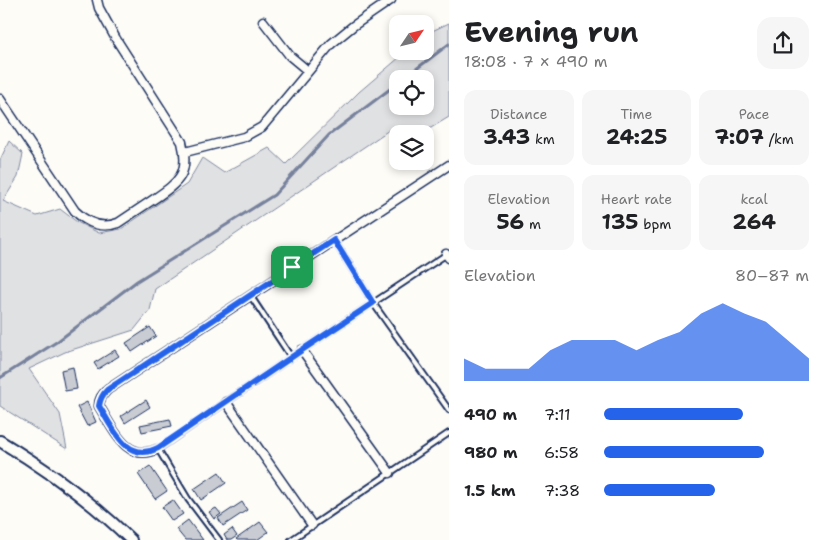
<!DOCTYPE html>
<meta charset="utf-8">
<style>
:root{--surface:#fff;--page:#f6f6f6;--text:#202124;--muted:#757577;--accent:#2563eb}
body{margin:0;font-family:"Shantell Sans",sans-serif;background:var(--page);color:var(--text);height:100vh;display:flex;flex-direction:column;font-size:19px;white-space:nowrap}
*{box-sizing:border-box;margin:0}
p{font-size:16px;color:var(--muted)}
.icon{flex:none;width:28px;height:28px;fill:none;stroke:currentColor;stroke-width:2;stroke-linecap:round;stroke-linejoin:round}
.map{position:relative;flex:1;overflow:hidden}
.sheet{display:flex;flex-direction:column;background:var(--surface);width:375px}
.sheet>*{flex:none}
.needle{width:32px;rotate:55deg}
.buttons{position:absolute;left:389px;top:15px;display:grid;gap:10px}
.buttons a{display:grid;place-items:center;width:45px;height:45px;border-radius:10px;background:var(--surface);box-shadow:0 2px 8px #0003;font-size:25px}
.pin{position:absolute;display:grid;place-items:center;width:42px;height:42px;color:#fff;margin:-21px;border-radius:10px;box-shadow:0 2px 8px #0006}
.round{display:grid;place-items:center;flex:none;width:52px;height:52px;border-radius:15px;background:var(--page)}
.head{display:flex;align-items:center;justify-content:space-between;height:85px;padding:0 15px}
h1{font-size:28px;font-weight:700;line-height:38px}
.stats{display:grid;grid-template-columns:repeat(3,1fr);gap:8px;height:85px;padding:5px 15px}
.stats div{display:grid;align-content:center;border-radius:12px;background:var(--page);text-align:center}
.stats b{font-size:21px;font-weight:700}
.stats small{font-size:14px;font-weight:400}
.stats p{font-size:14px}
.chart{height:140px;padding:10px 15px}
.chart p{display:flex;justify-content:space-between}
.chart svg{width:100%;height:90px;margin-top:5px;fill:var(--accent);opacity:.7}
ul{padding:0 15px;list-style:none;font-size:16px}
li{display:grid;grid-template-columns:80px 60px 1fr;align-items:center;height:38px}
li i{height:12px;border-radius:6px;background:var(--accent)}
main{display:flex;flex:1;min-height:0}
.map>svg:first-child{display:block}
.green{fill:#e0e1e3;stroke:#7e88a0;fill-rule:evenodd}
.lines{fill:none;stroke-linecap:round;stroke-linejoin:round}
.stream{stroke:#76819c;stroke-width:3}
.building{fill:#c9ccd3;stroke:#1b2f5e}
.service-casing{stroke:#1b2f5e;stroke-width:8}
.minor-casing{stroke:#1b2f5e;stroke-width:11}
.tertiary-casing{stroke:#1b2f5e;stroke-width:14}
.service{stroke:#fdfcf7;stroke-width:4}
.minor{stroke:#fdfcf7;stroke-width:8}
.tertiary{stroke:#fdfcf7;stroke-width:10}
.route-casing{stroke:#fff;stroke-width:10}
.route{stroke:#2563eb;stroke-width:6}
</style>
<main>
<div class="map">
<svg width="449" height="540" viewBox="0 0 449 540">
<rect width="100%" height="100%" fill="#fdfcf7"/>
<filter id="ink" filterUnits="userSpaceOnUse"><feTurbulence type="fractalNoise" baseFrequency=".02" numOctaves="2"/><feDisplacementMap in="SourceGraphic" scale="10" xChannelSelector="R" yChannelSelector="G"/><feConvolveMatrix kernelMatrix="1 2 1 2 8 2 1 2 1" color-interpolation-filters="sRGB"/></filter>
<g filter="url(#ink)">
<path class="green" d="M 449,23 L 449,117 L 421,134 L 398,134 L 397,140 L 389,130 L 155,289 L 150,310 L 134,330 L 65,352 L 29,369 L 60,414 L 67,449 L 0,406 L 0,160 L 9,141 L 23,154 L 18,177 L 3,201 L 37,216 L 60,209 L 77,222 L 99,233 L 121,229 L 187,184 L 202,158 L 224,173 L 269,148 L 286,164 L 359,92 L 407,51 L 425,51 L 425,36 L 430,32 ZM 398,79 L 425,79 L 425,106 L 398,106 Z"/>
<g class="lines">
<path class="stream" d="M 403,79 L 449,44
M 0,378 L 58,341 L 137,281 L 274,195 L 329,135 L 398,83"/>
</g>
<path class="building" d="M 150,327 L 156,336 L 132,352 L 126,343 Z
M 115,350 L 119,356 L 98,369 L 94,363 Z
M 73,367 L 77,389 L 65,391 L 61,370 Z
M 146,400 L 150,407 L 125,423 L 121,416 Z
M 87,402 L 96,422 L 87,426 L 77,407 Z
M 170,419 L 172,426 L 142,432 L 140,425 Z
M 150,466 L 167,491 L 155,499 L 138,474 Z
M 219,472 L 226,483 L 201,500 L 194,489 Z
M 173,500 L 183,514 L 172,521 L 162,507 Z
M 242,502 L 247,510 L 223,526 L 218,518 Z
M 216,508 L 221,514 L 214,519 L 209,512 Z
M 188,520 L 203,540 L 185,540 L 176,529 Z
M 260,522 L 268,532 L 257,540 L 237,540 L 236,539 Z
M 232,529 L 237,536 L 231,540 L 227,540 L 224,535 Z"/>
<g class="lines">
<defs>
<path id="service" d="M 334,240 L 373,303 L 449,410
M 250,295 L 291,357
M 219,540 L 188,499 L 158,449 L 302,350 L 447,254
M 291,540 L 449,433"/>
<path id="minor" d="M 263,21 L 290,56 L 308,71
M 0,99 L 75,211 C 87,223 102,229 118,223 C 130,215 142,207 154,199 C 179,182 190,174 182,142 L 116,39 L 99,8 L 97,0
M 185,152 L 244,137 L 262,127 L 331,44 L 353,26 L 391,0
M 446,254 L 449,258
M 302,350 L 390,473
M 226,402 L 312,525
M 158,449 C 126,464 113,428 99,406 C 99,399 102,395 107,390 L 449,165"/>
<path id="tertiary" d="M 0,441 C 48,470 91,501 131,540"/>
</defs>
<use href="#service" class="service-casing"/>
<use href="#minor" class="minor-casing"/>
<use href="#tertiary" class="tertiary-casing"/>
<use href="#service" class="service"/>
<use href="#minor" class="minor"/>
<use href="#tertiary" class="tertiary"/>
</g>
</g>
<g class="lines" filter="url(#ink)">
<defs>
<path id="route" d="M 334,240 L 373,303 L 302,350 L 158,448 C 126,464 113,428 99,406 C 100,399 102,395 107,390 Z"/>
</defs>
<use href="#route" class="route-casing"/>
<use href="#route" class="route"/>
</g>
</svg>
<div class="buttons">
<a><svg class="needle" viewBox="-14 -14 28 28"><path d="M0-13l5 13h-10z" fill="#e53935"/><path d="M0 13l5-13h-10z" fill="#757577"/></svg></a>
<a><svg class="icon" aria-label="locate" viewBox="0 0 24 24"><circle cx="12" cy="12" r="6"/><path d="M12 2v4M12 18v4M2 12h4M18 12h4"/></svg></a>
<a><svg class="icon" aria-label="layers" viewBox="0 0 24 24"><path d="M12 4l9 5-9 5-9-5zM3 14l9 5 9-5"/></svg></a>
</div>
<div class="pin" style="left:292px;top:267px;background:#1e9e55"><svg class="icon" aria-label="arrive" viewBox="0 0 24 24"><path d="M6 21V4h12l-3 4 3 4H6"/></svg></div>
</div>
<section class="sheet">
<div class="head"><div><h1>Evening run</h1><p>18:08 · 7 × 490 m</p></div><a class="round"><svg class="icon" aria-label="share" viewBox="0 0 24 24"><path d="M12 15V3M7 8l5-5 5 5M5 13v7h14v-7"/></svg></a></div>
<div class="stats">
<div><p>Distance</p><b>3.43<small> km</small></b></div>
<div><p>Time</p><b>24:25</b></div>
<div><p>Pace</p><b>7:07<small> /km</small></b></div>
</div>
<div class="stats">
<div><p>Elevation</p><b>56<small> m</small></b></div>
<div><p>Heart rate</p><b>135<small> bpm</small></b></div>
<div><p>kcal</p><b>264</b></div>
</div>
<div class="chart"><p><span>Elevation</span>80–87 m</p>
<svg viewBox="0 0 160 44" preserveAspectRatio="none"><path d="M0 44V33L10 38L20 38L30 38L40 29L50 24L60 24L70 24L80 29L90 24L100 20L110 11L120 6L130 11L140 15L150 24L160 33V44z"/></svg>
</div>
<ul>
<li><b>490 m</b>7:11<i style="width:68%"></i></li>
<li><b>980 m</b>6:58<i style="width:78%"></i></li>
<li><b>1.5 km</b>7:38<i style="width:54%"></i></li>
</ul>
</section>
</main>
